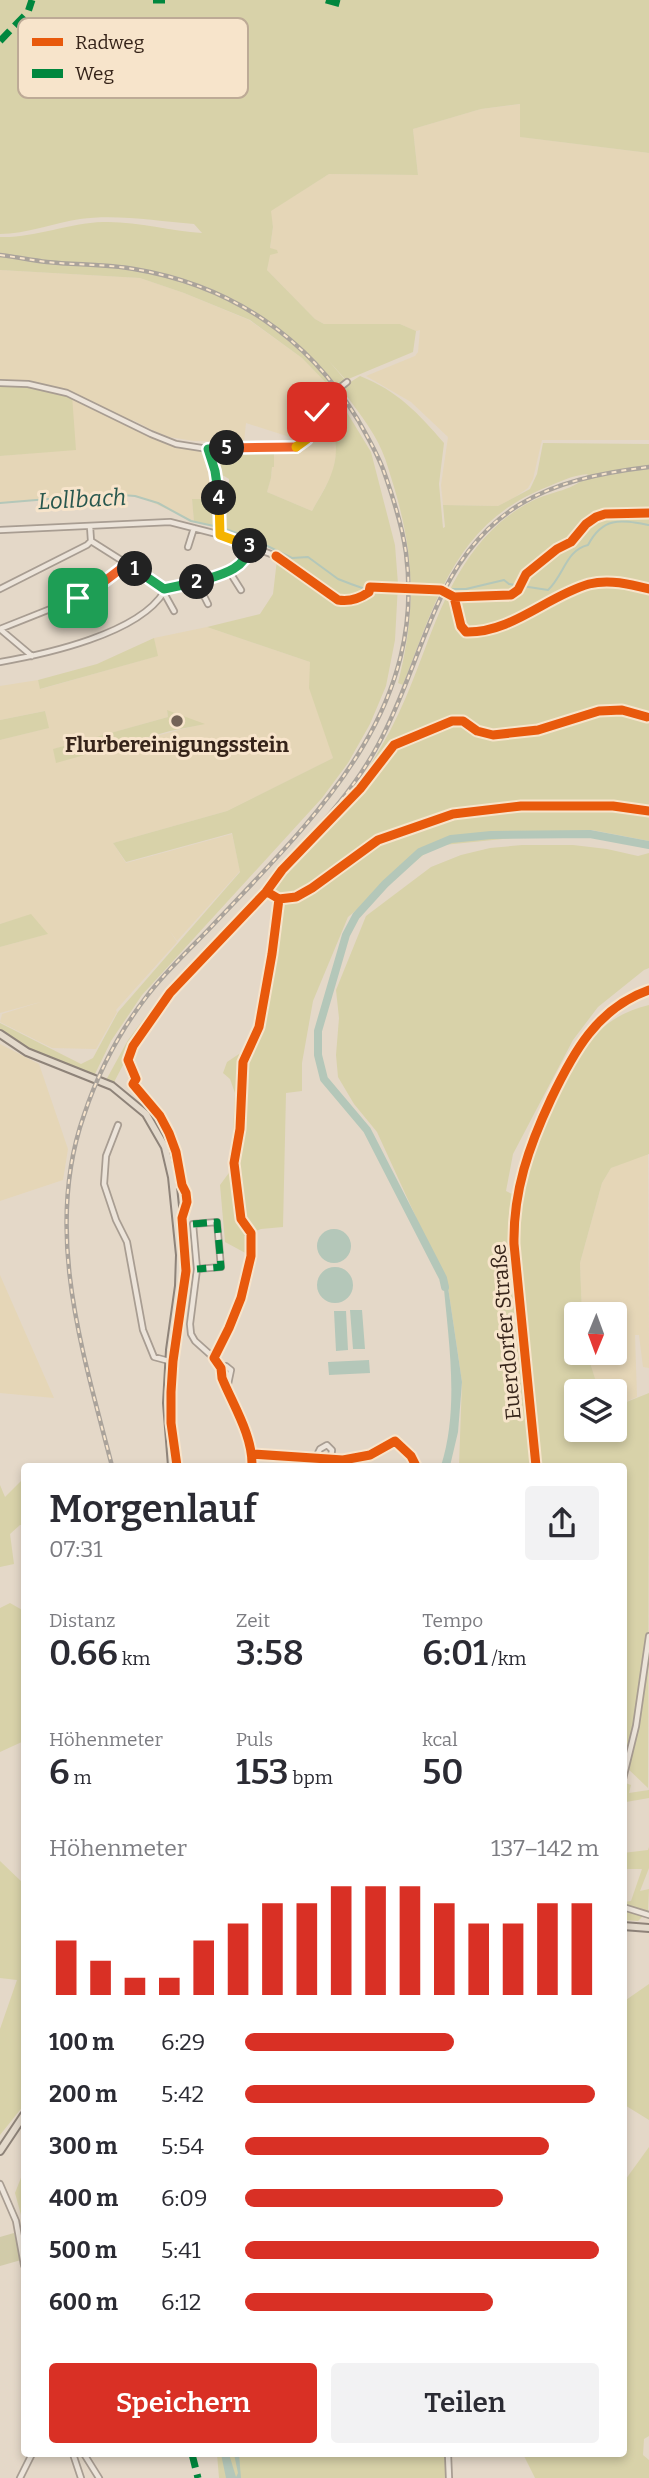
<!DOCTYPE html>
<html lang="de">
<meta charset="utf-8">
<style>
:root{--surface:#fff;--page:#f2f2f3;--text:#2b2b33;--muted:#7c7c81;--accent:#d93025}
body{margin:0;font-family:Bitter,serif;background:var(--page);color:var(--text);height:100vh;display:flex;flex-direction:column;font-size:26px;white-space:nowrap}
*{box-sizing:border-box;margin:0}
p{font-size:23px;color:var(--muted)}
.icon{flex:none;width:38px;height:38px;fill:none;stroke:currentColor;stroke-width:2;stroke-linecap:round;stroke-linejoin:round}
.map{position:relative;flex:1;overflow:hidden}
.details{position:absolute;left:21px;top:1463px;width:606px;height:994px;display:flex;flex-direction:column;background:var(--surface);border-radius:7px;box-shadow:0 4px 10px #0003}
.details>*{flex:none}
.needle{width:46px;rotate:181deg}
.controls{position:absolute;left:564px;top:1302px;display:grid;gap:14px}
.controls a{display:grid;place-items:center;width:63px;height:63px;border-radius:7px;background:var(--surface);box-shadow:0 4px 10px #0003;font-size:35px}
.pin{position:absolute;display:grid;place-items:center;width:60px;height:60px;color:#fff;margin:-30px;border-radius:14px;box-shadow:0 4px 10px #0006}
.km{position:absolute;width:35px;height:35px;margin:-18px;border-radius:50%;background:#222;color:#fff;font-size:19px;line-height:35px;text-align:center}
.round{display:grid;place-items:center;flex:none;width:74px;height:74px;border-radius:7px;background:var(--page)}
.head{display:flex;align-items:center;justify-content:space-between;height:119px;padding:0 28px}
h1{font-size:38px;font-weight:600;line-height:52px}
.figures{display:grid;grid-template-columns:repeat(3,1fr);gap:10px;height:119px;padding:7px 28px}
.figures div{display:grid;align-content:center}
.figures b{font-size:35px;font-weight:600}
.figures small{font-size:19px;font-weight:400}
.figures p{font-size:19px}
.chart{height:196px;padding:14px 28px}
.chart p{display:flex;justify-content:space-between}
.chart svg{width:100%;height:126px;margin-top:7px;stroke:var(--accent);stroke-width:6}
.cta{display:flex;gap:14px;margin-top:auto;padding:14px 28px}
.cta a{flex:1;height:80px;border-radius:7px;background:var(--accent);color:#fff;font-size:28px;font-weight:600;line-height:80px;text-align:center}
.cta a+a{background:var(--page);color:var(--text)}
ul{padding:0 28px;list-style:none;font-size:23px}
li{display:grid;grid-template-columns:112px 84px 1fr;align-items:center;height:52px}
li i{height:18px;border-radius:9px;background:var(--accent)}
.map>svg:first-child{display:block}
.farmland{fill:#e5d6b7;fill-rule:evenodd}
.green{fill:#d8d2a9}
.cemetery{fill:#d1cba9}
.water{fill:#b4c7b9}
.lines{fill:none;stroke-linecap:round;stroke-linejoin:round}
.stream{stroke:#b4c7b9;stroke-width:2}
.river{stroke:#b4c7b9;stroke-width:8}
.minor-casing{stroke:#a89d92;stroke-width:8}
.major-casing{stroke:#8e8379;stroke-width:10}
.minor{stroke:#ece4da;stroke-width:4.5}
.major{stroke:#e3d9cb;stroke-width:6}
.rail-casing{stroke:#aaa39b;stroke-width:4.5}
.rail{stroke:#f7e4cb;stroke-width:2;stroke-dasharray:5;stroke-linecap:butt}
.quiet{stroke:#00873e;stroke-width:7;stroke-dasharray:14 7;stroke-linecap:butt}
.cycleway-casing{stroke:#f7e4cb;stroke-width:13}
.cycleway{stroke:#e8590c;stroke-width:9}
.split-1-casing{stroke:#fff;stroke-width:14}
.split-2-casing{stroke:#fff;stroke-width:14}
.split-3-casing{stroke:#fff;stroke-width:14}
.split-4-casing{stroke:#fff;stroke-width:14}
.split-5-casing{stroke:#fff;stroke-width:14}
.split-6-casing{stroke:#fff;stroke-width:14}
.split-7-casing{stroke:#fff;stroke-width:14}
.split-1{stroke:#f0652b;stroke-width:9}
.split-2{stroke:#22a559;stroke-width:9}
.split-3{stroke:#22a559;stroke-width:9}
.split-4{stroke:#f5b400;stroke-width:9}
.split-5{stroke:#22a559;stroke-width:9}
.split-6{stroke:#f0652b;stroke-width:9}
.split-7{stroke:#f5b400;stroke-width:9}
.poi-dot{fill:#736357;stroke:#f7e4cb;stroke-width:2.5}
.labels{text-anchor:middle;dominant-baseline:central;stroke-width:6;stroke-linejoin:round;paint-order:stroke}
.poi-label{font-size:21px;font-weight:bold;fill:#36241a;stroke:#f7e4cb}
.street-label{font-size:21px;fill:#36241a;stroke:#f7e4cb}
.water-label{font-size:23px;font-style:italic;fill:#28574e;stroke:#f7e4cb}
.key{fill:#f7e4cb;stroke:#bdaa96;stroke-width:2}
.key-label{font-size:19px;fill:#36241a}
</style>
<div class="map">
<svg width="649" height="2478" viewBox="0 0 649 2478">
<rect width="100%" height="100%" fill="#e4d8c8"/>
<path class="farmland" d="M 521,104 L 521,137 L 649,153 L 649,440 L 542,440 L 533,479 L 528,488 L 515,497 L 498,506 L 443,505 L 441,485 L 448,437 L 411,402 L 366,376 L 415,356 L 418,352 L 420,330 L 416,331 L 400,324 L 324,324 L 315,319 L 267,270 L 273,227 L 270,211 L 329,174 L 418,175 L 413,129 L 481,109 Z
M 0,270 L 140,278 L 184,293 L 249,320 L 302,358 L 333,390 L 319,403 L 308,431 L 296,439 L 246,423 L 244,442 L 194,441 L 169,437 L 152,430 L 133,420 L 132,424 L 194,449 L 204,451 L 212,461 L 217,499 L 192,499 L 194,522 L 143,498 L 124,494 L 0,503 L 0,456 L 76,449 L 0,383 Z
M 315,422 L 334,431 L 337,448 L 333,473 L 312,511 L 267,492 L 271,478 L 274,449 L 302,446 Z
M 207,627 L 310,662 L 333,758 L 227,811 L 113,843 L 126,863 L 232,834 L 240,871 L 177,941 L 169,930 L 177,942 L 116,1010 L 117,1012 L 96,1049 L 52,1048 L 0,1022 L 2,1014 L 44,1001 L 0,1013 L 0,947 L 47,934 L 31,915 L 0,924 L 0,740 L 48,728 L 45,711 L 0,720 L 0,686 L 38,680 L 41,689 L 157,656 L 154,638 ZM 167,711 L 202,724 L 56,762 L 54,749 L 168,717 Z
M 0,1044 L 39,1064 L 68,1149 L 63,1180 L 0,1201 Z
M 648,1153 L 649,1368 L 643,1367 L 639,1335 L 635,1335 L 637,1397 L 614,1407 L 614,1391 L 599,1391 L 587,1353 L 614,1353 L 614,1314 L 582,1314 L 580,1263 L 602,1183 L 611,1168 Z
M 0,1275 L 54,1398 L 0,1393 Z"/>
<path class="green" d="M 0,0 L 649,0 L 649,153 L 520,137 L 520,104 L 481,109 L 413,129 L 418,175 L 329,174 L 271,211 L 273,227 L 270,248 L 277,250 L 278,253 L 270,255 L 267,270 L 315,319 L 324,324 L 400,324 L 416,331 L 413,352 L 346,380 L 328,360 L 346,381 L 333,390 L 302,358 L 250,320 L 184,293 L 140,278 L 0,270 L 0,237 C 35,238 68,223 103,222 C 137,221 169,231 202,233 L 194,224 C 157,221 117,214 80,219 C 54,223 26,234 0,234 Z
M 360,376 C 398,391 418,413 444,443 L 439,484 L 443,528 L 445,527 L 443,505 L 498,506 L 530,489 L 537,474 L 543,443 L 649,444 L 649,841 L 592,830 L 434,846 L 348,917 L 313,1001 L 302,1063 L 302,1091 L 286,1093 L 283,1227 L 261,1229 L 251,1233 L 251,1256 L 225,1242 L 220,1185 L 231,1170 L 235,1093 L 230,1079 L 223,1073 L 227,1062 L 245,1050 L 259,1027 L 272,954 L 279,899 L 266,892 L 253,905 L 170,993 L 133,1046 L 112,1086 L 105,1082 L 128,1040 L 164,992 L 255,898 C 269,890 279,878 290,866 C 337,818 380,759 406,697 C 428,646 441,593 476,548 C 491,529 510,512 532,501 C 551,491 575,491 588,474 C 572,475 557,483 542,489 C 454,526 435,604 403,685 L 398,683 C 416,612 415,557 394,487 C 390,475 387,462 382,451 C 373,429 355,408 341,388 Z
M 0,383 L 28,384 L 72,395 L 76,450 L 0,456 Z
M 334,391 L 371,452 L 395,545 L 398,584 L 395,640 L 386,686 L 370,724 L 348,763 L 322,798 L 142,995 L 111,1041 L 95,1074 C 64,1074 25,1051 0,1034 L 0,1023 L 81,1064 L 93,1058 L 118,1012 L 240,872 L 232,833 L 126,862 L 113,843 L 227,811 L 333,758 L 309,688 L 310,662 L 207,627 L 260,614 L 273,594 L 278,551 L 223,527 L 218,482 L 229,486 L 229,479 L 217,472 L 213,450 L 274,449 L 274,467 L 272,467 L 271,478 L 267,492 L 312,511 C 328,483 341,465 334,431 L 313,422 L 321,404 Z
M 192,499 L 217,499 L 220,528 L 194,522 Z
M 154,638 L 158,656 L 40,689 L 38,680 L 97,664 Z
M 167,710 L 205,724 L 170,731 L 56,763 L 53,749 L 168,717 Z
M 45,711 L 49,728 L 0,740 L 0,720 Z
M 522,845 L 573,845 L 607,849 L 638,856 L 649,853 L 649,968 L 644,970 L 598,1007 L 573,1040 L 513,1154 L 506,1191 L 514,1195 C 504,1285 525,1377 533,1466 L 459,1466 L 462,1382 L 448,1287 L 377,1132 L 354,1104 L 338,1077 L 336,1055 L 339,1018 L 336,990 L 366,916 L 431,867 L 461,855 L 490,848 Z
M 31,914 L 48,934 L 0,947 L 0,924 Z
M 649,1005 L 649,1154 L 611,1168 L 602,1183 L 580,1263 L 582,1314 L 576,1314 L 576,1353 L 587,1353 L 599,1391 L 576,1391 L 576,1430 L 614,1430 L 614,1407 L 649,1393 L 648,1788 L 624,1765 L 623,1466 L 539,1466 L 517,1225 C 525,1205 521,1184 527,1163 C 532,1146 542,1130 549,1114 C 572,1065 591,1018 649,1005 Z
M 24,1478 L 24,1525 L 20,1525 L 10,1534 L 14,1564 L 0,1567 L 0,1485 L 5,1497 Z
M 10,1603 L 24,1611 L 24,1741 L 0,1752 L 0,1608 Z
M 623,1782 L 631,1785 L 629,1793 L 649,1790 L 649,1798 L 626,1802 L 623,1813 Z
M 649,1847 L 649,1868 L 640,1891 L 649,1889 L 648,1911 L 638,1921 L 623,1920 L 623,1902 L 631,1901 L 642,1869 L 623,1869 L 623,1853 L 648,1850 Z
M 0,1861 L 24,1884 L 24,2105 L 0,2135 L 0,2029 L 17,1980 L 0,1978 Z
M 649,1984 L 649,2120 L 623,2104 L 623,2002 Z
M 649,2147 L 649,2436 L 644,2439 L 643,2455 L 649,2460 L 649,2478 L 535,2478 L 523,2454 L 623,2454 L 623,2183 Z
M 24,2170 L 24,2226 L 15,2193 Z
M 217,2454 L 446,2454 L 449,2478 L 219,2478 Z"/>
<path class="cemetery" d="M 14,2233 L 21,2260 L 0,2266 L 0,2237 Z"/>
<path class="water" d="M317 1246a17 17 0 1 1 34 0a17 17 0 1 1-34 0Z
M317 1285a18 18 0 1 1 36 0a18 18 0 1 1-36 0Z
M 443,1278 L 448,1287 L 462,1382 L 458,1432 L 450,1466 L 441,1466 C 460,1406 448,1339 443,1278 Z
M 350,1310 L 362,1310 L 365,1349 L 353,1349 Z
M 334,1311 L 346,1311 L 348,1350 L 336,1351 Z
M 369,1360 L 370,1373 L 329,1375 L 328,1362 Z
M 221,2454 L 229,2454 L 236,2477 L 238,2473 L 234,2454 L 239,2454 L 241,2478 L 226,2478 Z"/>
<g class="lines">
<path class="stream" d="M 0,503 L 109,494 L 135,496 L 158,503 L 191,521 L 223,528 L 255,540 L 292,558 L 308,557 L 338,579 L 351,584 L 365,589 L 396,591
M 428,591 L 445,596
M 448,592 L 452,589 L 466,589 L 504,580 L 509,584 L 548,590 C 564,575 566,550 588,545 C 603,516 621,520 649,525"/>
<path class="river" d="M 445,1287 L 443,1278 L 367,1130 L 324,1079 L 318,1055 L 318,1031 L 346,935 L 356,916 L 385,884 L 420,852 L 451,839 L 491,835 L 590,834 L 649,845"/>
<defs>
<path id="minor" d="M 0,383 L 28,384 L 67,393 L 151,434 L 176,444 L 208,449 L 276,448 L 301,445 L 307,439 L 323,401 L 347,382
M 208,449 L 217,482 L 221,535
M 0,530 L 170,522 L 221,535 L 276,556
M 188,547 L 194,528
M 229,571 L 241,590
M 197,582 L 208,604
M 0,589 L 87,545 L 91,541 L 90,526
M 164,589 C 193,583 243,579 250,545
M 164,593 L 174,611
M 32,656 L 0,629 L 78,598 L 97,588 L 127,564
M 0,662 C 46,654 138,634 164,592 L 162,586 L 91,541
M 118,1125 L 106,1156 L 104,1184 L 116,1220 L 127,1242 L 143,1330 L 154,1357 L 169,1361
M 197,1269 L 221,1267 L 217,1222 L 193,1224 L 197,1269 L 190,1324 L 191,1334 L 195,1341 L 214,1358 L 221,1368 L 222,1378 C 233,1405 253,1436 252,1466
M 221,1368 L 226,1366 L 231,1370 L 227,1389
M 252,1454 L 343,1460 L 370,1455 L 395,1441
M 316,1457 L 320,1449 L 327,1445 L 332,1450 L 331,1458
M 623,1779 L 636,1726 L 649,1636
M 623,1907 L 649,1915
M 0,2184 L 16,2221 L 24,2265
M 73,2454 L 81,2478
M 84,2454 L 99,2478
M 448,2454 L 449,2478
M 20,2478 L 32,2454"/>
<path id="major" d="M 0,1034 L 27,1052 L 112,1086 L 146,1114 L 165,1147 L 172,1177 L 180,1255 L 179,1286 L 170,1350 L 167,1403 L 172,1466
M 536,1466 L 514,1244 C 513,1191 529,1146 551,1099 C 573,1053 597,1008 649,990
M 623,1926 L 649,1928
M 0,2151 L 24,2115"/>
</defs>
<use href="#minor" class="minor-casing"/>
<use href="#major" class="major-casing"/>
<use href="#minor" class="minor"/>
<use href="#major" class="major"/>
<defs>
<path id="rail" d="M 0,255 C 16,257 31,260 47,262 C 76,265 106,264 134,269 C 230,285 308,337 358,420 C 367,436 376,451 383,469 C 393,497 402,524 406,553 C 427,714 312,820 212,926 C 190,949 166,971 147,996 C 119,1032 98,1073 84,1115 C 43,1231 83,1353 112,1466
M 294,854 C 325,821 356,786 378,745 C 402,701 416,653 436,608 C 479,507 547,479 649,467"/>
</defs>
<use href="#rail" class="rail-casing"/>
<use href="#rail" class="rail"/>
<path class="quiet" d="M 153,0 L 165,0
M 326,0 L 344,5
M 0,41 L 28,12 L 32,0
M 193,1224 L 217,1222 L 221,1267 L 197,1269
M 192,2454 L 198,2478"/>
<defs>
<path id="cycleway" d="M 276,556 L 338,600 C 350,602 359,599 369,592 L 370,587 L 441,590 L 454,597 L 511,595 L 518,590 L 526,574 L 557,549 L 571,542 L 586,524 L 596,517 L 605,514 L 649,513
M 454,597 L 461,626 L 466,632 C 512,633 547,596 589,584 C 609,579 630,584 649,589
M 269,893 L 279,899 L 296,897 L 312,888 L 378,840 L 453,814 L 521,806 L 613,806 L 649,811
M 252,1454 L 343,1460 L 370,1455 L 395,1441 L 411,1456 L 416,1466
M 177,1466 L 171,1423 L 171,1392 L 173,1361 L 186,1271 L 182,1218 L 187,1202 L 186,1193 L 182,1185 L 176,1152 L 169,1133 L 160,1116 L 133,1084 L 136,1079 L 128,1060 L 133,1046 L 170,993 L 266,892 L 282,870 L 360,789 L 394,745 L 452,721 L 463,721 L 477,731 L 493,735 L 538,730 L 599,711 L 622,710 L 647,717
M 252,1466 C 253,1436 233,1405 222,1378 L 221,1368 L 214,1358 L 229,1328 L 241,1298 L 251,1256 L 251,1233 L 241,1219 L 234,1163 L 240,1129 L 243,1062 L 259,1027 L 272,954 L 279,899
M 536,1466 L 514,1244 C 513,1191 529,1146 551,1099 C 573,1053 597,1008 649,990"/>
</defs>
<use href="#cycleway" class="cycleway-casing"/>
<use href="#cycleway" class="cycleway"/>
</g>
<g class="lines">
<defs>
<path id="split-1" d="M 78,598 L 97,587 L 127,564 L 135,569"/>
<path id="split-2" d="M 135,569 L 164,589 L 197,582"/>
<path id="split-3" d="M 197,582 C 219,575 245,571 250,546"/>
<path id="split-4" d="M 219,498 L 220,535 L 250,546"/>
<path id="split-5" d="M 219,498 L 215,471 L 208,449 L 227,448"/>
<path id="split-6" d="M 227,448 L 296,447"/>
<path id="split-7" d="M 296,447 L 307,439 L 317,412"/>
</defs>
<use href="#split-1" class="split-1-casing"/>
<use href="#split-2" class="split-2-casing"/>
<use href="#split-3" class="split-3-casing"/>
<use href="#split-4" class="split-4-casing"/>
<use href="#split-5" class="split-5-casing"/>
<use href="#split-6" class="split-6-casing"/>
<use href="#split-7" class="split-7-casing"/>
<use href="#split-1" class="split-1"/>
<use href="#split-2" class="split-2"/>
<use href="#split-3" class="split-3"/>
<use href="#split-4" class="split-4"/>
<use href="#split-5" class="split-5"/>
<use href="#split-6" class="split-6"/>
<use href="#split-7" class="split-7"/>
</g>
<circle class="poi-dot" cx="177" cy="721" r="7"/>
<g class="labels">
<g class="poi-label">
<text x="177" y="745">Flurbereinigungsstein</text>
</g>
<g class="street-label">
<text transform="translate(506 1332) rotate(-95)">Euerdorfer Straße</text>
</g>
<g class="water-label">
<text transform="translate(82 499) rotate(-3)">Lollbach</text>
</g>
</g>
<rect x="18" y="18" width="230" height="80" rx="10" class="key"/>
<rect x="32" y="38" width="31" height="8" fill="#e8590c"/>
<rect x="32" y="69" width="31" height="9" fill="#00873e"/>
<g class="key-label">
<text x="75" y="49">Radweg</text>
<text x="75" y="80">Weg</text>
</g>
</svg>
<div class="controls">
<a><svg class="needle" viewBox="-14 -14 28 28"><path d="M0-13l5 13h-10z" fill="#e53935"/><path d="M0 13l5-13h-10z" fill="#7c7c81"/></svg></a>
<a><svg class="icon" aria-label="layers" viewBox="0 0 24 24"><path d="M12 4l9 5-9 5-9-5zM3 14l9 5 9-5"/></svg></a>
</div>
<div class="pin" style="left:78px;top:598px;background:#1e9e55"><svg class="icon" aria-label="arrive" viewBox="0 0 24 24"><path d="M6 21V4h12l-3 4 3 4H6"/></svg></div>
<div class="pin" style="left:317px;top:412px;background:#d93025"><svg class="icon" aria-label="check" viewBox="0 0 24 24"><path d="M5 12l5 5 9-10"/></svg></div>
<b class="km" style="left:135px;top:569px">1</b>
<b class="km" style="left:197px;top:582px">2</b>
<b class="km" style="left:250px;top:546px">3</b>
<b class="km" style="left:219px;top:498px">4</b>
<b class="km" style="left:227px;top:448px">5</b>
<section class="details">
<div class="head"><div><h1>Morgenlauf</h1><p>07:31</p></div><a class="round"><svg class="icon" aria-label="share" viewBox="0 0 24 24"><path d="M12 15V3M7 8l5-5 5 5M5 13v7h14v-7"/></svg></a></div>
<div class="figures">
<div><p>Distanz</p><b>0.66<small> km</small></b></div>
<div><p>Zeit</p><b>3:58</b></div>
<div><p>Tempo</p><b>6:01<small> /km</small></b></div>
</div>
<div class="figures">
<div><p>Höhenmeter</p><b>6<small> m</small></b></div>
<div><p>Puls</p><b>153<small> bpm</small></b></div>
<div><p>kcal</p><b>50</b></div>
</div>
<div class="chart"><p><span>Höhenmeter</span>137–142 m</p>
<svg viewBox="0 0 160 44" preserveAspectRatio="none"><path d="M5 44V25M15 44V32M25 44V38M35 44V38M45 44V25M55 44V19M65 44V12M75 44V12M85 44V6M95 44V6M105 44V6M115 44V12M125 44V19M135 44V19M145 44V12M155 44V12"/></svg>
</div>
<ul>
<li><b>100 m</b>6:29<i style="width:59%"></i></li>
<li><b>200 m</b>5:42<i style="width:99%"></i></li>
<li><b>300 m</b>5:54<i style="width:86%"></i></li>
<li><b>400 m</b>6:09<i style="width:73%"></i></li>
<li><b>500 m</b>5:41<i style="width:100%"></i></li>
<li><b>600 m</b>6:12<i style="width:70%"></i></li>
</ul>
<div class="cta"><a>Speichern</a><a>Teilen</a></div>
</section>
</div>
